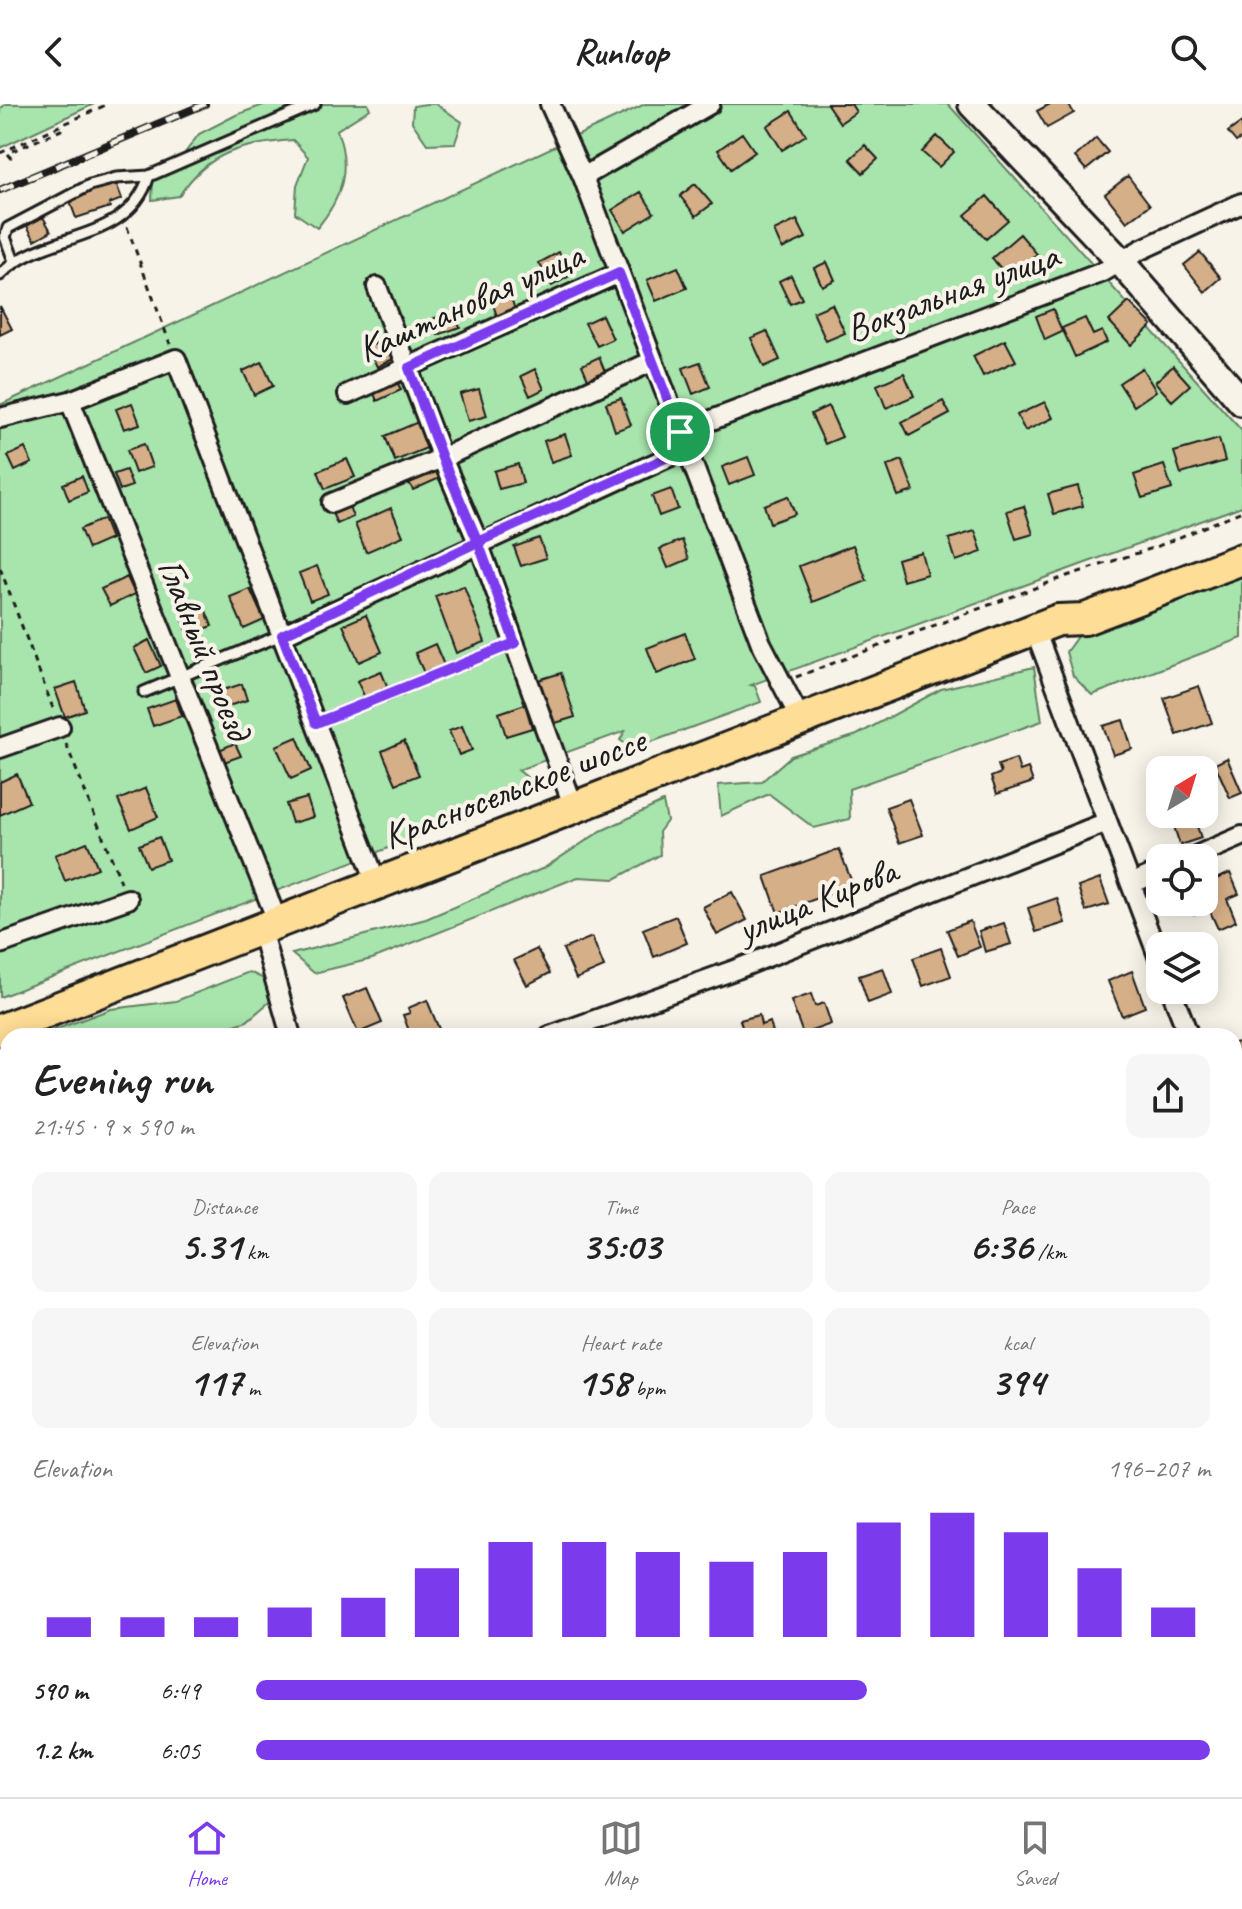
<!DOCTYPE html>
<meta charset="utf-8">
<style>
:root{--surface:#fff;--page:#f6f6f6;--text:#222;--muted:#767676;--line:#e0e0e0;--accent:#7c3aed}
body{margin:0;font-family:Caveat,sans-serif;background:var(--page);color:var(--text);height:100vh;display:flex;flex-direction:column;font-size:30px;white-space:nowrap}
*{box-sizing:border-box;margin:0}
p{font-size:26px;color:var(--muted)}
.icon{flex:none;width:44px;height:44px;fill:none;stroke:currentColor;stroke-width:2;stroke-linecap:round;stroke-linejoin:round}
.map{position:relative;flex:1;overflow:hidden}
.panel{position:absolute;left:0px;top:924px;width:1242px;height:770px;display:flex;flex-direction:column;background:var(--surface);border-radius:24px 24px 0 0;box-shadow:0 4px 20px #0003}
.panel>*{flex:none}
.needle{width:52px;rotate:38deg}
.tools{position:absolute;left:1146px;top:652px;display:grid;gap:16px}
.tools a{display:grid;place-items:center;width:72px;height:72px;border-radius:16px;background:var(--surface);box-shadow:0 4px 20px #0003;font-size:40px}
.pin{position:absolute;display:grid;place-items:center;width:68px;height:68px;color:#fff;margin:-34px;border:4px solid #fff;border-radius:50%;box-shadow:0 2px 8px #0007}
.round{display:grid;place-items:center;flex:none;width:84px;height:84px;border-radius:16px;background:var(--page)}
.headline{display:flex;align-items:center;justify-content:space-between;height:136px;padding:0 32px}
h1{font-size:44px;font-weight:600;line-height:60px}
.figures{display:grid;grid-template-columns:repeat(3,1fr);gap:12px;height:136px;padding:8px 32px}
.figures div{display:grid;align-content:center;border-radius:16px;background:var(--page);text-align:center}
.figures b{font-size:40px;font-weight:600}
.figures small{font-size:22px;font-weight:400}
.figures p{font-size:22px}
.chart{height:224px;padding:16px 32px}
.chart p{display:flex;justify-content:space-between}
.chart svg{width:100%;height:144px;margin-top:8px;stroke:var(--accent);stroke-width:6}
ul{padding:0 32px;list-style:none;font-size:26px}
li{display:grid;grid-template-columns:128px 96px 1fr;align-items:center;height:60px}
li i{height:20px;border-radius:10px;background:var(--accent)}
header{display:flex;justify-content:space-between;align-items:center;height:104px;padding:0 32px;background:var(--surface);font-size:36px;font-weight:600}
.tabs{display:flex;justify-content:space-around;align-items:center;height:112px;border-top:2px solid var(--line);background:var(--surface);font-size:22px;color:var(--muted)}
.tabs a{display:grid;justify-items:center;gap:4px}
.tabs .current{color:var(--accent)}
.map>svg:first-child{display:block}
.green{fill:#a7e5ac;stroke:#628064;stroke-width:2}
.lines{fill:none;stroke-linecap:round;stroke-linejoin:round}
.river{stroke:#7dcbdb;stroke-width:30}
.building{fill:#d5af87;stroke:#1c1c1c;stroke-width:2}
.service-casing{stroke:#1c1c1c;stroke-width:15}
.minor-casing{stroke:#1c1c1c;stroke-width:24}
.secondary-casing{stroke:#1c1c1c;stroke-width:32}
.trunk-casing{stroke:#1c1c1c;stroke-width:36}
.path{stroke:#1c1c1c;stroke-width:3;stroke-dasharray:6 6;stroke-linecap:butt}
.service{stroke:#f7f3e8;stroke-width:9}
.minor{stroke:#f7f3e8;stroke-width:18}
.secondary{stroke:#f7f3e8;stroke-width:26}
.trunk{stroke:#fedd96;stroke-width:30}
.rail-casing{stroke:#1c1c1c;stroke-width:8}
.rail{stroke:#f7f3e8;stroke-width:5;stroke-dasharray:15;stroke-linecap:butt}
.route-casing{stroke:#fff;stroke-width:16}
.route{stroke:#7c3aed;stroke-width:10}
.labels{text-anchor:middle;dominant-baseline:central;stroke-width:8;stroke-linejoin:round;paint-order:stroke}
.street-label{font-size:38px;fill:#1c1c1c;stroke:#f7f3e8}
</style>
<header><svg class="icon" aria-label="back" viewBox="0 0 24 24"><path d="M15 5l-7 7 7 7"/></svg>Runloop<svg class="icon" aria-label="search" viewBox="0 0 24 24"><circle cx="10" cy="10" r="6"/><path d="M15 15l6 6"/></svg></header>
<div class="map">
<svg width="1242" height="1693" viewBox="0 0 1242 1693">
<rect width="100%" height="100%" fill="#f7f3e8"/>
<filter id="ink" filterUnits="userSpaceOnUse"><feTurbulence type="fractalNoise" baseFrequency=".0125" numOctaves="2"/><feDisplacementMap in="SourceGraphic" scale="16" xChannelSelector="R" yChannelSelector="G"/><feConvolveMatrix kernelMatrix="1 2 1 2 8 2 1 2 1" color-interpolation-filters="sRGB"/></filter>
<g filter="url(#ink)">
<path class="green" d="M 6,0 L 94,0 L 0,44 L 0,5 Z
M 266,0 L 368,0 L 370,5 L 337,26 C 351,64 343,93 317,124 L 295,109 L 297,81 L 308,53 L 293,36 C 242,41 208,47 179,92 L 152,96 L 153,75 L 181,54 L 199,30 L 236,11 Z
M 426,0 L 436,0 L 462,18 L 455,39 L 427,40 L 412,18 L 413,2 Z
M 645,0 L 948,0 L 1242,327 L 1242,402 L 751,581 L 755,582 L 761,598 L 632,645 L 620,636 L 625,627 L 518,666 L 542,685 L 0,893 L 0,301 Z
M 1242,463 L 1242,534 L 1092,591 L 1073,572 L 1066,548 L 1081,527 Z
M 1034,563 L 1042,617 L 849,685 L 850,715 L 814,724 L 769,690 L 721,712 L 718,681 L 761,678 L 791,652 L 857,631 L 941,585 Z
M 663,698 L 667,717 L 659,728 L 660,751 L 615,775 L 578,773 L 372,855 L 314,869 L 292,850 L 426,815 L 544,764 L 601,727 Z
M 249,868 L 262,874 L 274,894 L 247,917 L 201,932 L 38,932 L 111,905 L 176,897 Z"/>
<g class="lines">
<path class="river" d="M 805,1686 L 831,1693
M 1048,1686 L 1062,1693
M 752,1693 L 794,1686
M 931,1693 L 953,1686"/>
</g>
<path class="building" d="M 827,0 L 851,0 L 856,8 L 840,19 Z
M 1050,0 L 1068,0 L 1074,9 L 1047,24 L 1037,7 Z
M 791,7 L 806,31 L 782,46 L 767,22 Z
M 1242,18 L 1242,34 L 1236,38 L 1228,28 Z
M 742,29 L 755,48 L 731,65 L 718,46 Z
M 937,32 L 954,48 L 939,63 L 922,48 Z
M 1096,34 L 1108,48 L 1086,66 L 1075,53 Z
M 865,41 L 878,55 L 863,69 L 850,55 Z
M 1128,72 L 1150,101 L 1127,118 L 1105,90 Z
M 115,76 L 122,95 L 109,100 L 110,103 L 76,114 L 69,95 L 101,80 Z
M 695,80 L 712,100 L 696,112 L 680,92 Z
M 641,88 L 654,109 L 625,127 L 612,106 Z
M 987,92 L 1008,116 L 986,135 L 965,111 Z
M 43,113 L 51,127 L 35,136 L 27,122 Z
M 797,116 L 806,134 L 782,145 L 774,127 Z
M 1020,130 L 1037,150 L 1008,173 L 992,154 Z
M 559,148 L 571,171 L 552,182 L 539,159 Z
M 1200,148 L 1221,174 L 1205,188 L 1184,161 Z
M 827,158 L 835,176 L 822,182 L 814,164 Z
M 678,163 L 687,184 L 656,197 L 647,176 Z
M 791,171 L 802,195 L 790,200 L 779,177 Z
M 507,181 L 515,206 L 497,212 L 488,187 Z
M 1129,198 L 1152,221 L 1131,241 L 1109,217 Z
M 832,200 L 845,229 L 826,237 L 813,208 Z
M 0,202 L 12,225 L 0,231 Z
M 1053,205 L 1062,228 L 1045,236 L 1036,212 Z
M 454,207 L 460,223 L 438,231 L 432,215 Z
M 602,211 L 613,235 L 597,242 L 585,219 Z
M 1085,214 L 1093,231 L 1102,227 L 1107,238 L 1075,253 L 1062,224 Z
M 767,227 L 780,256 L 764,263 L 751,234 Z
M 383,236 L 393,255 L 377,263 L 368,243 Z
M 1005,236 L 1016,257 L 983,272 L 973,252 Z
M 599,253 L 605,268 L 588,275 L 582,261 Z
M 262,258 L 273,282 L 254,291 L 243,267 Z
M 700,258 L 710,283 L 693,290 L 683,264 Z
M 1173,262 L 1190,281 L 1172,297 L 1155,278 Z
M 1142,264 L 1156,287 L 1134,302 L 1119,279 Z
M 535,265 L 544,285 L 530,292 L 521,272 Z
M 904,269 L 914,292 L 886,304 L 877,281 Z
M 396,275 L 401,286 L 377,297 L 372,285 Z
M 479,285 L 487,312 L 468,317 L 460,290 Z
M 621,294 L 631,321 L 615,327 L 606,299 Z
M 943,297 L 950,310 L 909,332 L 902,318 Z
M 1045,298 L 1053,314 L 1025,327 L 1017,311 Z
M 132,299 L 140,320 L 124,325 L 116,305 Z
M 828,302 L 842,333 L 825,340 L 811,310 Z
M 418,318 L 429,343 L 395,357 L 385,332 Z
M 565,330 L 572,351 L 551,358 L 544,337 Z
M 1219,335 L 1225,357 L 1181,370 L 1174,348 Z
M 144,340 L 152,363 L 135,369 L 127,346 Z
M 25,344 L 32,359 L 15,367 L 8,352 Z
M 748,353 L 755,371 L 729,381 L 722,363 Z
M 347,355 L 355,373 L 325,385 L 318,367 Z
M 902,356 L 914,387 L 898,392 L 887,362 Z
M 518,360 L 523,379 L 499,385 L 494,367 Z
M 436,361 L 442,373 L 413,386 L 407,375 Z
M 1164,361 L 1172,385 L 1142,394 L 1134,371 Z
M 126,366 L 132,382 L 120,386 L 114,370 Z
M 82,372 L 88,388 L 69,396 L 63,380 Z
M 1078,382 L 1083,402 L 1054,410 L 1048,390 Z
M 671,385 L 678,405 L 659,412 L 652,392 Z
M 788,392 L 795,410 L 770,419 L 764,401 Z
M 348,400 L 353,413 L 337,420 L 331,407 Z
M 1024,402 L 1033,430 L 1016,435 L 1007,407 Z
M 391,404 L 403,432 L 366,448 L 355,420 Z
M 103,415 L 111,435 L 88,445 L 80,425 Z
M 975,427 L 982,448 L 956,457 L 949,435 Z
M 539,434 L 546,454 L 521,462 L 514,443 Z
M 682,436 L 689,455 L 668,464 L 660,445 Z
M 853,441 L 867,477 L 813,498 L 799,462 Z
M 921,448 L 927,470 L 903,477 L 897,455 Z
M 317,462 L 328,490 L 310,497 L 299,469 Z
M 127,473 L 135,490 L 110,502 L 101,485 Z
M 464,482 L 485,538 L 456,549 L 435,492 Z
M 250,485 L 264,516 L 244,525 L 230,493 Z
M 206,507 L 212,522 L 189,531 L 183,515 Z
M 366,511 L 382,548 L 359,558 L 343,521 Z
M 685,529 L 695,555 L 657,570 L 647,544 Z
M 149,536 L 161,562 L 146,569 L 134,544 Z
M 435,540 L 444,561 L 424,569 L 415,549 Z
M 381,567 L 388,584 L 365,594 L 357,577 Z
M 561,569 L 575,613 L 549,621 L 535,577 Z
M 76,578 L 85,606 L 65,613 L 55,585 Z
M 242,580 L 247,596 L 222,604 L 217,588 Z
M 1199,582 L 1212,619 L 1177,631 L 1164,594 Z
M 176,595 L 182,612 L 153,622 L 147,605 Z
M 525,600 L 532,624 L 506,632 L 499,609 Z
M 1123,616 L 1132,645 L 1113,651 L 1103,622 Z
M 462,622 L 472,646 L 459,651 L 449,627 Z
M 297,633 L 311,666 L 291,675 L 276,642 Z
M 404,637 L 419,671 L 396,680 L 382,647 Z
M 235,639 L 241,652 L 224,658 L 219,646 Z
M 1227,654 L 1242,689 L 1230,694 L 1215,660 Z
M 1016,655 L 1020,667 L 1028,664 L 1033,678 L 997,690 L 991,673 L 1001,669 L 998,661 Z
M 17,670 L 29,698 L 0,711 L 0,678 Z
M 146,684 L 158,713 L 131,725 L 118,696 Z
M 307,694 L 313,713 L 292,719 L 286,700 Z
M 909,695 L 923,731 L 899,739 L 886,703 Z
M 1170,710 L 1193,710 L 1201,734 L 1180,741 Z
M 159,733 L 168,756 L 148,763 L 139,741 Z
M 87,738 L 98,764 L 65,777 L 55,751 Z
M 839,745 L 853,781 L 778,809 L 765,772 Z
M 1230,769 L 1239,790 L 1227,795 L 1236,817 L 1218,825 L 1209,805 L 1194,811 L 1189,798 L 1204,798 L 1204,780 Z
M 1100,775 L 1109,800 L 1086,807 L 1078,783 Z
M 732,788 L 747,816 L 717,831 L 703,803 Z
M 1057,794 L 1065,819 L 1036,828 L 1028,804 Z
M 676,812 L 687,839 L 654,853 L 643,825 Z
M 970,817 L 980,843 L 958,852 L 947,826 Z
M 1004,819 L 1011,840 L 985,848 L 979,827 Z
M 592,833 L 604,863 L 576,875 L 563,845 Z
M 941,844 L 951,872 L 923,882 L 913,854 Z
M 537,845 L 550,869 L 527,881 L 514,856 Z
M 883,864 L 892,890 L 868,899 L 859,872 Z
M 1132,867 L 1145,903 L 1122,912 L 1108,877 Z
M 367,884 L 382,919 L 358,929 L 343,894 Z
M 811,890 L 815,902 L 824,899 L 831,920 L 803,930 L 791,897 Z
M 427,896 L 439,925 L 439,932 L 411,932 L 403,911 L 410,909 L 408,904 Z
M 759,911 L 761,921 L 770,918 L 774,932 L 738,932 L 737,928 L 743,926 L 740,916 Z
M 1242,937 L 1242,957 L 1236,958 L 1234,939 Z
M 1238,1179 L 1242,1211 L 1234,1212 L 1234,1180 Z
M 8,1309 L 8,1334 L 0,1335 L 0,1310 Z
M 7,1534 L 8,1569 L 0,1570 L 0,1535 Z"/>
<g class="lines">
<defs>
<path id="service" d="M 14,157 L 5,133 L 8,124 L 90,81 L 116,74 L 149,72 L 315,0
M 0,171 C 45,125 127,142 149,72
M 144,588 L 281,531
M 316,619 L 515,539
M 289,1686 L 291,1693"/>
<path id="minor" d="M 550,0 L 583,73 L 761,539 L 801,616
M 583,73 L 710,0
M 377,183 L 442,354 L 478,438 L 574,704
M 348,290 L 619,169
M 70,297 L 278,819
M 0,314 L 70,297 L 176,255 L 377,780
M 680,328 L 1103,168 L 1140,146 L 1242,99
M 332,399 L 442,354 L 653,257
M 1035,526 L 1160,857
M 282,531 L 686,345
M 0,644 L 60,623
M 1191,754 L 1242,732
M 1131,780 L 1160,767
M 261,826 L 291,932
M 0,840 L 128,795
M 1171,886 L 1189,932
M 550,932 L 737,865 L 1107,718
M 1234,990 L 1242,988
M 1234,1097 L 1242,1135
M 0,1172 L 8,1194
M 0,1294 L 8,1293
M 1234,1397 L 1242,1397
M 0,1471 L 8,1471
M 1234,1531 L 1242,1531
M 0,1601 L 8,1600
M 90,1686 L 92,1693"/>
<path id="secondary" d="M 972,0 L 1121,158 L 1242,298"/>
<path id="trunk" d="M 0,926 L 1058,516 L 1085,515 L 1242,455"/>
</defs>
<use href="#service" class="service-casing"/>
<use href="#minor" class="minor-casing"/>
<use href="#secondary" class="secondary-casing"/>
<use href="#trunk" class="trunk-casing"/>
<path class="path" d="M 0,49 L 108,0
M 11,55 L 8,49 L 61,26 L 59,21
M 127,123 L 170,240
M 0,464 L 54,607
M 796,573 L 1067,472 L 1156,443 L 1242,407
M 66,640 L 121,778"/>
<use href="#service" class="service"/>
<use href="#minor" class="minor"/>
<use href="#secondary" class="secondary"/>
<use href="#trunk" class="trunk"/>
<defs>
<path id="rail" d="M 0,86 L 205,0"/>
</defs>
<use href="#rail" class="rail-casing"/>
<use href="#rail" class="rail"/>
</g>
</g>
<g class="lines" filter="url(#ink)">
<defs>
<path id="route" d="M 680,328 L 619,169 L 409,264 L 442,354 L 478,438 L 282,531 L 316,619 L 515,539 L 478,438 L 686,345 L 680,328"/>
</defs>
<use href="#route" class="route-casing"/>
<use href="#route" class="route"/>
</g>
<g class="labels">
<g class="street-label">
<text transform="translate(952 188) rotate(-20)">Вокзальная улица</text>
<text transform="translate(470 198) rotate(-24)">Каштановая улица</text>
<text transform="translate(205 545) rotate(68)">Главный проезд</text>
<text transform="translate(514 684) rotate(-21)">Красносельское шоссе</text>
<text transform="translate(817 796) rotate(-22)">улица Кирова</text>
</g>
</g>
</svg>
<div class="tools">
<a><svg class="needle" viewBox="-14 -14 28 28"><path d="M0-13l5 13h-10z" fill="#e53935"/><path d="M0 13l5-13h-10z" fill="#767676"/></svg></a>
<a><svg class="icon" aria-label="locate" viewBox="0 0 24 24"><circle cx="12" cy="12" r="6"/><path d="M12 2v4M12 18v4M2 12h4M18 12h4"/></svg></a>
<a><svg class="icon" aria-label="layers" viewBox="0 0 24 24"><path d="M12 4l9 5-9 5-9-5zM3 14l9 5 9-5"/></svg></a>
</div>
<div class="pin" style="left:680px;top:328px;background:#1e9e55"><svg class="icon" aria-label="arrive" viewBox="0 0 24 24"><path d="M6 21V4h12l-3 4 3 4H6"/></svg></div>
<section class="panel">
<div class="headline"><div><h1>Evening run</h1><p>21:45 · 9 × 590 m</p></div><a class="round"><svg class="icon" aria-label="share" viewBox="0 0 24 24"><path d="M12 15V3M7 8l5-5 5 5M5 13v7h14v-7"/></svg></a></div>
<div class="figures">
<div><p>Distance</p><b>5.31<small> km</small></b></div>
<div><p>Time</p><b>35:03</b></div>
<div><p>Pace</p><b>6:36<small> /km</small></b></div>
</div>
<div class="figures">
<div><p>Elevation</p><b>117<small> m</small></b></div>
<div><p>Heart rate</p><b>158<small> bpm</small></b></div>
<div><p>kcal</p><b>394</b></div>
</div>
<div class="chart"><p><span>Elevation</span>196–207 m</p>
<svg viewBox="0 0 160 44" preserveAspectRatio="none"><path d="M5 44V38M15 44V38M25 44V38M35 44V35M45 44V32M55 44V23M65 44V15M75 44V15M85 44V18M95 44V21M105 44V18M115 44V9M125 44V6M135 44V12M145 44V23M155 44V35"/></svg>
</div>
<ul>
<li><b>590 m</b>6:49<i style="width:64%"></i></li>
<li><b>1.2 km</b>6:05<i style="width:100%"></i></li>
</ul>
</section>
</div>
<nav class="tabs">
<a class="current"><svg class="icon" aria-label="home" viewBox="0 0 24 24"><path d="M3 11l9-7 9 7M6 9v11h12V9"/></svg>Home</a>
<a><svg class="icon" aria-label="map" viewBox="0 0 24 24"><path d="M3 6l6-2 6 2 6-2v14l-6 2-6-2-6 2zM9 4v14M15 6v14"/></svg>Map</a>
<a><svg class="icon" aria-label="saved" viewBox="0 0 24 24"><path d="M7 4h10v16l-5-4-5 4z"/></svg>Saved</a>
</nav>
